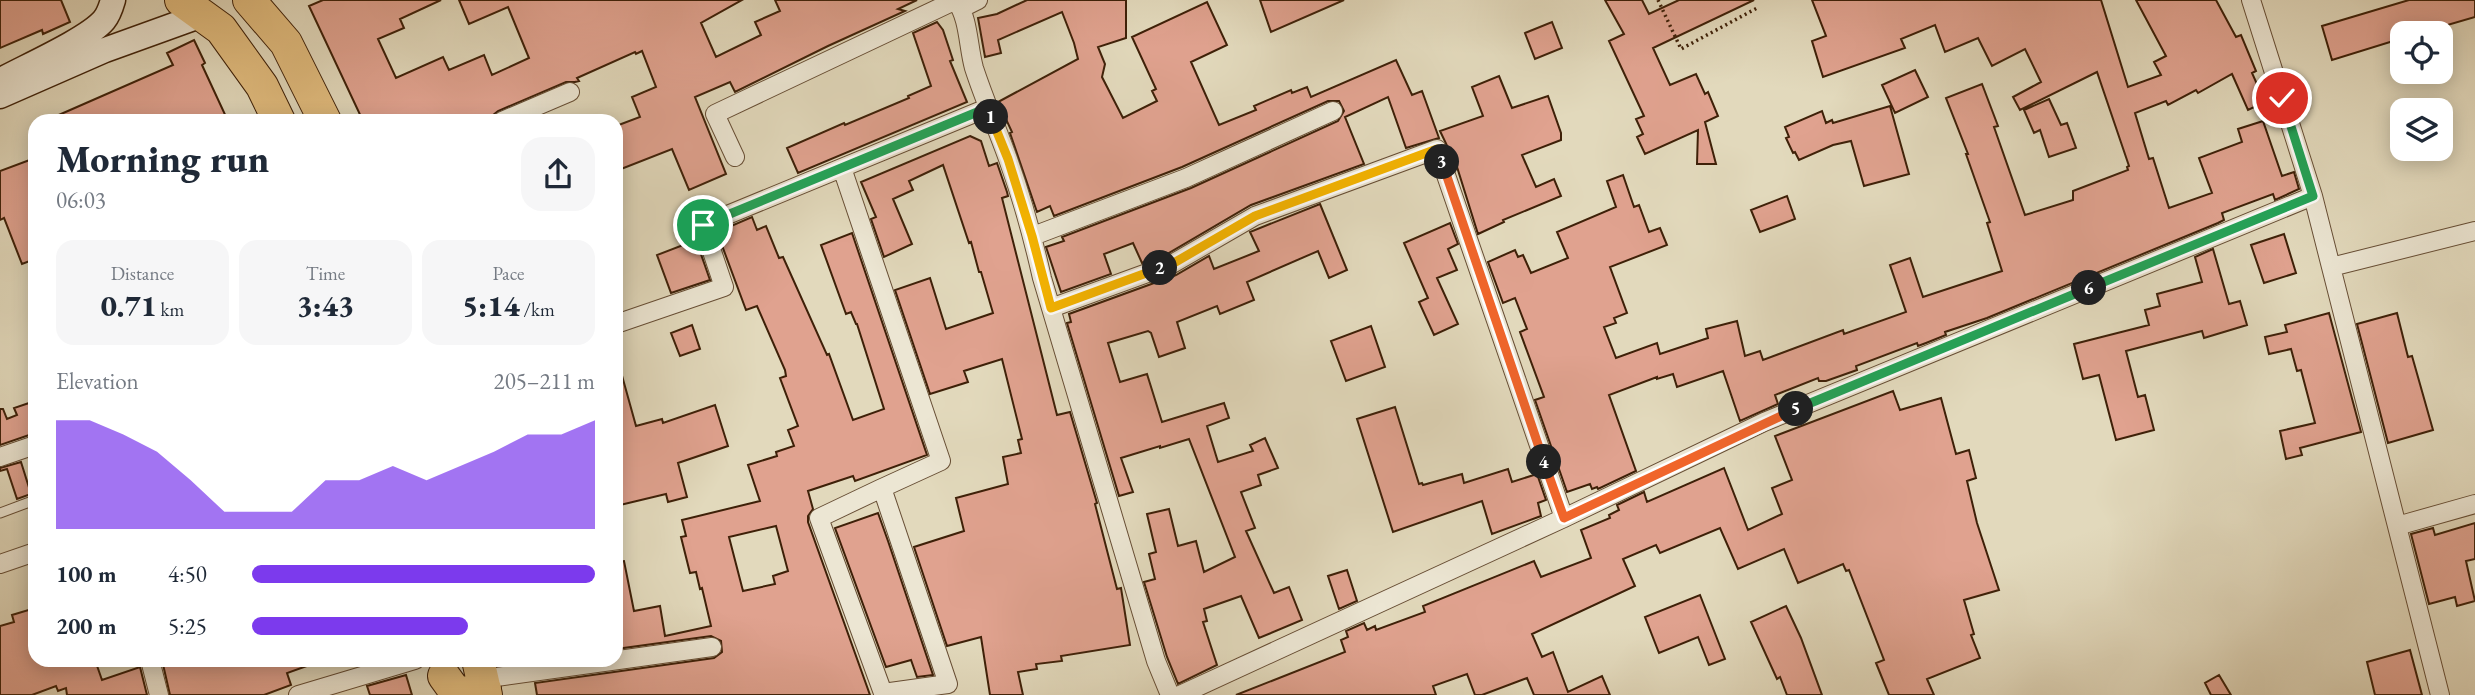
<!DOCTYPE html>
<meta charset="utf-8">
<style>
:root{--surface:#fff;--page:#f6f6f7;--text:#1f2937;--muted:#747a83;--accent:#7c3aed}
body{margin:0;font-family:"EB Garamond",serif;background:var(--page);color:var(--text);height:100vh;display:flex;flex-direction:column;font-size:26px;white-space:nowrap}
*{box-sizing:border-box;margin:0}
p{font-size:23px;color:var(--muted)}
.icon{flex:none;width:38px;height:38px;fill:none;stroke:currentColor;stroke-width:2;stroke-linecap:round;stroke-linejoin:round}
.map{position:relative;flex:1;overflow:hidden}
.panel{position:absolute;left:28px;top:114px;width:595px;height:553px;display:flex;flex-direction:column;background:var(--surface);border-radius:21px;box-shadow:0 4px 18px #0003}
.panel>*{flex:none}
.controls{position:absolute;left:2390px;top:21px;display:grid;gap:14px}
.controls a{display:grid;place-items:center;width:63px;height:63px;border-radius:14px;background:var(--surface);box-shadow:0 4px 18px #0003;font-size:35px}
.pin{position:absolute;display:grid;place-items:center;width:60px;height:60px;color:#fff;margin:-30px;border:4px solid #fff;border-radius:50%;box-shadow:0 2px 7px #0007}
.km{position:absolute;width:35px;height:35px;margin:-18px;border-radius:50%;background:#222;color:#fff;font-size:19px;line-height:35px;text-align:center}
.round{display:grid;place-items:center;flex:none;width:74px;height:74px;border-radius:21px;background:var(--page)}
.summary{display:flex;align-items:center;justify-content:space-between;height:119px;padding:0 28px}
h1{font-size:38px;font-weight:800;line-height:52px}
.stats{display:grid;grid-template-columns:repeat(3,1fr);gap:10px;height:119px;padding:7px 28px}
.stats div{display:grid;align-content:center;border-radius:18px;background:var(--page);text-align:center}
.stats b{font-size:30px;font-weight:800}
.stats small{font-size:19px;font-weight:400}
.stats p{font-size:19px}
.chart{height:196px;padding:14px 28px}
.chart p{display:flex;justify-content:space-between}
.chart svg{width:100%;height:126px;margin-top:7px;fill:var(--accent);opacity:.7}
ul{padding:0 28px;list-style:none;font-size:23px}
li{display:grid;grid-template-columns:112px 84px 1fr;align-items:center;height:52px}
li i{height:18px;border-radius:9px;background:var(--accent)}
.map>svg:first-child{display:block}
.building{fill:#e0a28f;stroke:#3e2008;stroke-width:2;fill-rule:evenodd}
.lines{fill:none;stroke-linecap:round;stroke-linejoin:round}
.lane-casing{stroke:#674e35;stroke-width:11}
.street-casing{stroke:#674e35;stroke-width:20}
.secondary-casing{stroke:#3e2008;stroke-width:27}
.highway-casing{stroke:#3e2008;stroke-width:34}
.path{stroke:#3e2008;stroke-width:3.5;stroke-dasharray:2 3.5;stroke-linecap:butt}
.lane{stroke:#ece6d3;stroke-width:9}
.street{stroke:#ece6d3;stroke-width:18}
.secondary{stroke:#ece6d3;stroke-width:24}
.highway{stroke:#e1bc7e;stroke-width:32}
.split-1-casing{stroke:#fff;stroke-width:14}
.split-2-casing{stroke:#fff;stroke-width:14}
.split-3-casing{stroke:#fff;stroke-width:14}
.split-4-casing{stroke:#fff;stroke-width:14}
.split-5-casing{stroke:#fff;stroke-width:14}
.split-6-casing{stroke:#fff;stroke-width:14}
.split-7-casing{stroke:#fff;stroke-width:14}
.split-1{stroke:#22a559;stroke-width:9}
.split-2{stroke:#f5b400;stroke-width:9}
.split-3{stroke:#f5b400;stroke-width:9}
.split-4{stroke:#f0652b;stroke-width:9}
.split-5{stroke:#f0652b;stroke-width:9}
.split-6{stroke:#22a559;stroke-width:9}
.split-7{stroke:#22a559;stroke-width:9}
</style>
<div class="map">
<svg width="2475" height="695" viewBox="0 0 2475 695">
<rect width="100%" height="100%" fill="#e2d9bc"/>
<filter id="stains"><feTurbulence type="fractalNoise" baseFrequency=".00286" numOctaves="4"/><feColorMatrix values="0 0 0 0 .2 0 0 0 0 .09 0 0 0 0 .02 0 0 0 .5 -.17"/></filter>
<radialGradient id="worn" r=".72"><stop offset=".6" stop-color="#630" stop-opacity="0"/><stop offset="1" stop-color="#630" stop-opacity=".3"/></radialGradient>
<path class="building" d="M 0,0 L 61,0 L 70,22 L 43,34 L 42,30 L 0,48 Z
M 323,0 L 441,0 L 400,19 L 404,28 L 378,39 L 396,78 L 443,57 L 449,70 L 484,55 L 492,75 L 529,58 L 508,7 L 469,24 L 459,0 L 742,0 L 701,23 L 716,57 L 761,35 L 755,22 L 780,11 L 775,0 L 917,0 L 898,9 L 905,11 L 828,46 L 735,92 L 730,82 L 695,97 L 726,174 L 689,190 L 672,149 L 616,171 L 616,126 L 640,117 L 632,97 L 656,87 L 642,51 L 636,54 L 635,52 L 577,78 L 579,81 L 575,82 L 566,82 L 498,111 L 493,115 L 491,121 L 363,121 L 309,6 Z
M 1027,0 L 1126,0 L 1126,38 L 1098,47 L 1105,64 L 1102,77 L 1123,118 L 1157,101 L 1152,91 L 1156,89 L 1132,37 L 1207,2 L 1227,45 L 1191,62 L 1219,125 L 1256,110 L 1254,106 L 1291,90 L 1292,93 L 1307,87 L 1311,97 L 1396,60 L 1412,95 L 1422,91 L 1439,138 L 1406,148 L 1388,97 L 1345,117 L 1364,164 L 1251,205 L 1167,254 L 1142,263 L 1133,243 L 1104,254 L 1111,274 L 1061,292 L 1046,247 L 1064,241 L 1062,237 L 1191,188 L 1338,121 L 1344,111 L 1339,101 L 1328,101 L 1182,167 L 1054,216 L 1050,206 L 1037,212 L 1010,133 L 1012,132 L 998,102 L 1078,59 L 1074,43 L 1062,12 L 998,40 L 1001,53 L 985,57 L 978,18 L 997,14 Z
M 1260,0 L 1344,0 L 1271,32 Z
M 1605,0 L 1642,0 L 1649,14 L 1679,0 L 1754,0 L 1653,48 L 1670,85 L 1696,74 L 1705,94 L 1708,92 L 1718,116 L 1705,122 L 1716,164 L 1697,164 L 1698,130 L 1645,154 L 1637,137 L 1643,134 L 1636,119 L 1644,116 L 1609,41 L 1624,34 Z
M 1812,0 L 2101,0 L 2128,87 L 2161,75 L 2154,62 L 2166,56 L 2136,0 L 2216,0 L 2236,37 L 2241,35 L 2256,71 L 2252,73 L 2265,102 L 2248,110 L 2232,74 L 2198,93 L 2196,90 L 2168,105 L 2166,101 L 2135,113 L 2149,159 L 2153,158 L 2169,208 L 2212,193 L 2199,158 L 2242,142 L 2238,129 L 2263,121 L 2282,176 L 2294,172 L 2299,189 L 2275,200 L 2273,194 L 2222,213 L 2224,220 L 2218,223 L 1987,318 L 1945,332 L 1946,335 L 1926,343 L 1918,346 L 1917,343 L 1856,366 L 1857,370 L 1826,381 L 1819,381 L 1818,378 L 1775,395 L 1778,404 L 1740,421 L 1723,371 L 1677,387 L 1673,374 L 1657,379 L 1657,377 L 1609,395 L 1636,471 L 1598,489 L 1597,487 L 1592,489 L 1590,484 L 1567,492 L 1535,400 L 1544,397 L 1520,332 L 1527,329 L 1515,298 L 1503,303 L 1488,262 L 1515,250 L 1518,257 L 1523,255 L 1531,273 L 1568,258 L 1557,232 L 1616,207 L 1607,181 L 1623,175 L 1634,207 L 1639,205 L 1649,232 L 1660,228 L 1667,245 L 1610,267 L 1627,313 L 1614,318 L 1616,323 L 1604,327 L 1616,358 L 1657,343 L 1660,354 L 1708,338 L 1706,329 L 1737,321 L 1745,356 L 1760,351 L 1763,360 L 1843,330 L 1844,334 L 1906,312 L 1890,265 L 1910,258 L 1923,297 L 2002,271 L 1987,223 L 1990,222 L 1966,154 L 1968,154 L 1946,98 L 1982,84 L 1998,126 L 1994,127 L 2025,215 L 2073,200 L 2073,191 L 2128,170 L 2127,167 L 2129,166 L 2097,72 L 2020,110 L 2013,97 L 2041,82 L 2025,49 L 1992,66 L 1978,38 L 1945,52 L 1935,25 L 1901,39 L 1905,48 L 1823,77 L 1812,41 L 1826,36 Z
M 2409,0 L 2475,0 L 2475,17 L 2420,33 L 2403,33 L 2403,38 L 2332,60 L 2322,26 Z
M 937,22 L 943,30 L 953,60 L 950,61 L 967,102 L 798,173 L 787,148 L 844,123 L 845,125 L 909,98 L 908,96 L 931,86 L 913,33 Z
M 1552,22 L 1562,48 L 1535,59 L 1525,33 Z
M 194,40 L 205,63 L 202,65 L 228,121 L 45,121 L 173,65 L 167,53 Z
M 1915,70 L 1928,97 L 1895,113 L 1882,85 Z
M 1499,76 L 1512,108 L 1548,96 L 1561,133 L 1561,140 L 1522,155 L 1536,187 L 1554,179 L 1561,196 L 1503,220 L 1504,222 L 1478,234 L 1452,151 L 1450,152 L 1440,131 L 1483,116 L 1472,87 Z
M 2049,99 L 2061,125 L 2067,123 L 2076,148 L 2049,157 L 2040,130 L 2034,133 L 2024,110 Z
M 1890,106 L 1909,174 L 1864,186 L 1851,141 L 1833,145 L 1799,160 L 1795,152 L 1793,153 L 1786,138 L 1789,137 L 1785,127 L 1822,111 L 1826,123 L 1832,120 L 1833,123 Z
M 970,136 L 981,141 L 989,166 L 997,163 L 1007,192 L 1008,196 L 1002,198 L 1057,415 L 1070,412 L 1097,503 L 1095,504 L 1117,589 L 1121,588 L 1130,645 L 1061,656 L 1062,661 L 1036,664 L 1037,669 L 1018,672 L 1023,695 L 990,695 L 981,637 L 947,646 L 914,547 L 964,531 L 956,498 L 1008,484 L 1003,457 L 1021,453 L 1018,440 L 1022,439 L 1002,359 L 964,371 L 968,382 L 930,394 L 895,290 L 930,278 L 946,329 L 993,313 L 981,272 L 979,272 L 971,242 L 969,243 L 943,165 L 909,181 L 913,190 L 893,199 L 912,244 L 884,257 L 871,219 L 876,217 L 861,182 Z
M 35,158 L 35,259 L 22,264 L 4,218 L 0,220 L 0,171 Z
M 1787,196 L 1795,219 L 1760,232 L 1751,210 Z
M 1320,204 L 1347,270 L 1329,278 L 1318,251 L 1247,282 L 1254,300 L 1220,314 L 1217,306 L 1177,322 L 1185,348 L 1159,357 L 1151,333 L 1148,331 L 1108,343 L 1120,382 L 1147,374 L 1162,422 L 1224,403 L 1229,418 L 1207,426 L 1218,462 L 1253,451 L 1250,445 L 1265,438 L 1278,468 L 1258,475 L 1261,485 L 1241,492 L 1255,528 L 1246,531 L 1274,593 L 1289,587 L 1302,620 L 1259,638 L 1241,596 L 1204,609 L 1207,621 L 1203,622 L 1217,665 L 1178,684 L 1167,657 L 1144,582 L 1155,579 L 1149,554 L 1156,552 L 1147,514 L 1169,509 L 1178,546 L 1196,541 L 1204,572 L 1235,557 L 1189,439 L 1160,448 L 1160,446 L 1121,458 L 1133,492 L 1119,496 L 1067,323 L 1071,322 L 1069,314 L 1176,275 L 1209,256 L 1214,269 L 1259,251 L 1250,232 Z
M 752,217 L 757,230 L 766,226 L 779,258 L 783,257 L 827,355 L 829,354 L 853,420 L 884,409 L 857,324 L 856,324 L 851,312 L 846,314 L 821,245 L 852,233 L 927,455 L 855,481 L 853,476 L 808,491 L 813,509 L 808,516 L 808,522 L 870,695 L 537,695 L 535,683 L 714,658 L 722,652 L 721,641 L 711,636 L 616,649 L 616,562 L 624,561 L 634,611 L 660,606 L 665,636 L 711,626 L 702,588 L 700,589 L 696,572 L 690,573 L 681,537 L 686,536 L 682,520 L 760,501 L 748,465 L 777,456 L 776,452 L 794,446 L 788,430 L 798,426 L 780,378 L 786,376 L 785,370 L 757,306 L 746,310 L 717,232 ZM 776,526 L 788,571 L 773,576 L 775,584 L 743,591 L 729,537 Z
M 1450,223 L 1458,244 L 1448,249 L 1457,270 L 1437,278 L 1458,324 L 1434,335 L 1419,302 L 1428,298 L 1404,243 Z
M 2284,234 L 2296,273 L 2264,283 L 2251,245 Z
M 696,240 L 710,280 L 671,293 L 657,255 Z
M 2213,249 L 2229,304 L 2240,301 L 2247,325 L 2204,338 L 2202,331 L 2126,351 L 2138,397 L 2145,395 L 2154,430 L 2116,440 L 2099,375 L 2083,379 L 2074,344 L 2149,325 L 2145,310 L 2160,306 L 2157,294 L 2202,282 L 2195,257 Z
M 2329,313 L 2361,432 L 2300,448 L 2302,455 L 2286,459 L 2280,431 L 2315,423 L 2301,370 L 2297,371 L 2291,349 L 2269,354 L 2265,337 L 2287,332 L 2285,325 Z
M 2397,313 L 2408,357 L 2412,356 L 2433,430 L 2388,443 L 2357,324 Z
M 692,325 L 700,349 L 680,356 L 671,333 Z
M 1371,326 L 1385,367 L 1346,381 L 1331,341 Z
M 621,372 L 636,426 L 662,419 L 663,423 L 715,405 L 728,446 L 678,463 L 687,497 L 668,502 L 666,494 L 616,506 L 616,373 Z
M 1893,391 L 1900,410 L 1941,398 L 1956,454 L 1969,450 L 1976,478 L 1967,481 L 1977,523 L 1999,590 L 1964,600 L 1974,634 L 1971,635 L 1980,658 L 1927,679 L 1934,695 L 1889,695 L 1876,663 L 1884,660 L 1849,570 L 1846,571 L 1843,564 L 1798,583 L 1784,549 L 1738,569 L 1720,528 L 1660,553 L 1656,545 L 1623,559 L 1635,586 L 1532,634 L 1542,657 L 1553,652 L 1568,692 L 1602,676 L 1610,695 L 1534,695 L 1527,678 L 1482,695 L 1475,695 L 1467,674 L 1433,686 L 1436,695 L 1236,695 L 1345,652 L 1341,640 L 1348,637 L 1346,631 L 1364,623 L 1367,630 L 1375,626 L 1376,630 L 1425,612 L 1423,606 L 1534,561 L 1541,577 L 1591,558 L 1581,530 L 1610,518 L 1609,515 L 1619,510 L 1617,505 L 1644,492 L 1647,502 L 1724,468 L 1748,530 L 1782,514 L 1772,488 L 1792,480 L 1775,436 Z
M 35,401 L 35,433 L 0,445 L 0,409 L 3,409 L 7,419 L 17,415 L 14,408 Z
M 1395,407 L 1419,484 L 1422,483 L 1423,485 L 1462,474 L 1464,483 L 1508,469 L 1512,482 L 1537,474 L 1546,500 L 1538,503 L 1541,516 L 1492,534 L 1482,501 L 1393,532 L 1357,419 Z
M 21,462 L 31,494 L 17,499 L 7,469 L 0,471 L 0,468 Z
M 878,513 L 888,541 L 933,675 L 917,677 L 911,660 L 886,667 L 835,528 Z
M 2475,523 L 2475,559 L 2466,561 L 2475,601 L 2457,606 L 2455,597 L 2429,604 L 2411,534 L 2433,528 L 2435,535 Z
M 1347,570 L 1357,601 L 1339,609 L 1328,576 Z
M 1700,595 L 1725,659 L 1709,665 L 1698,637 L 1659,653 L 1645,617 Z
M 1786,606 L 1801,638 L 1822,695 L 1787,695 L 1780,677 L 1777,679 L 1751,622 Z
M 35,608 L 35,660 L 95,660 L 102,680 L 140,667 L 147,695 L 67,695 L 66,688 L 58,691 L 56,686 L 32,695 L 0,695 L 0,626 L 14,622 L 12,615 Z
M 2410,650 L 2422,695 L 2375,695 L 2367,662 Z
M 162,660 L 318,660 L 318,662 L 287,673 L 291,685 L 264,695 L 170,695 Z
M 406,675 L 412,695 L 370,695 L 367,686 Z
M 2219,675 L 2231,695 L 2211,695 L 2205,683 Z"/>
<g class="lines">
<defs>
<path id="lane" d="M 0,513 L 35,500"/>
<path id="street" d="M 2251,0 L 2313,196
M 956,1 C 969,18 968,47 974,68 C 984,99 997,128 1008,159 C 1022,198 1033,238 1042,278 L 1156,661 L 1170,695
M 962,8 L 978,0
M 502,121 L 570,92
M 735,157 L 715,114 L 956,0
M 842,168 L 941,461 L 882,488 L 948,684 L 883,693 L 819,518 L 882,488
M 1033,236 L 1186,178 L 1333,111
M 2331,267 L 2440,695
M 1051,308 L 1172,264 L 1255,216 L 1437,149 L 1564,518
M 616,324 L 724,287 L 703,225 L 987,108
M 0,457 L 35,445
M 2397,526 L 2475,504
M 0,564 L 35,552
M 150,660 L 159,695
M 482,679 L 712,647
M 298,695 L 415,660
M 1180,695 L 1564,518 L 1764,422 L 2313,196 L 2331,267 L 2475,231"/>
<path id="secondary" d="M 3,79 C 27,66 88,39 104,20 C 109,14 111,7 113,0
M 0,96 L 105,50 L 202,15"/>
<path id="highway" d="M 181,0 L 221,29 L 262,86 L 279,121
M 249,0 L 286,43 L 325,121
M 478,660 L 486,695
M 444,676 L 457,694 L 485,689"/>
</defs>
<use href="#lane" class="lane-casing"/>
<use href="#street" class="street-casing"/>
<use href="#secondary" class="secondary-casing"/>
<use href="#highway" class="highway-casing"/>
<path class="path" d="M 1658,0 L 1681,49 L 1759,7"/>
<use href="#lane" class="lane"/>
<use href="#street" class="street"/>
<use href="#secondary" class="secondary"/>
<use href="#highway" class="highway"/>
</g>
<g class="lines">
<defs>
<path id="split-1" d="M 703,225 L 987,108 L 991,117"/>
<path id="split-2" d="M 991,117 L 1008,159 L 1032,236 L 1051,308 L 1160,268"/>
<path id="split-3" d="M 1160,268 L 1172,264 L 1255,216 L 1437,149 L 1442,162"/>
<path id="split-4" d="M 1442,162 L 1544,462"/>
<path id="split-5" d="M 1544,462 L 1564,518 L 1796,409"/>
<path id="split-6" d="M 1796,409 L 2089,288"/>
<path id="split-7" d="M 2089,288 L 2313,196 L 2282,98"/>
</defs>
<use href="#split-1" class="split-1-casing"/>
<use href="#split-2" class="split-2-casing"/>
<use href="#split-3" class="split-3-casing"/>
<use href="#split-4" class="split-4-casing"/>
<use href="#split-5" class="split-5-casing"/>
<use href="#split-6" class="split-6-casing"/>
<use href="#split-7" class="split-7-casing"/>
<use href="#split-1" class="split-1"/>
<use href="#split-2" class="split-2"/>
<use href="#split-3" class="split-3"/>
<use href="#split-4" class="split-4"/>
<use href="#split-5" class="split-5"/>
<use href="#split-6" class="split-6"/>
<use href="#split-7" class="split-7"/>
</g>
<rect width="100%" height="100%" filter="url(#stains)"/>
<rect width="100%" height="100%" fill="url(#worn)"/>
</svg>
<div class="controls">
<a><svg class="icon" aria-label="locate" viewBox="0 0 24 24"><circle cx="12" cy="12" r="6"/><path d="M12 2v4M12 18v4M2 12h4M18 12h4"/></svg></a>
<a><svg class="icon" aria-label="layers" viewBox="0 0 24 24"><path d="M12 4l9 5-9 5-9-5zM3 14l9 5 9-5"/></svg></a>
</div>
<div class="pin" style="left:703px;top:225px;background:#1e9e55"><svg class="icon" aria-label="arrive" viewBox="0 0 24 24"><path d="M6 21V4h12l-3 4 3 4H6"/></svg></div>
<div class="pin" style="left:2282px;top:98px;background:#d93025"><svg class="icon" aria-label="check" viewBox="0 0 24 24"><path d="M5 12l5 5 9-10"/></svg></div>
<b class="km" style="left:991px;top:117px">1</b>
<b class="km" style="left:1160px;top:268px">2</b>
<b class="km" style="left:1442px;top:162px">3</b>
<b class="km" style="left:1544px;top:462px">4</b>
<b class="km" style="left:1796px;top:409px">5</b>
<b class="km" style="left:2089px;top:288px">6</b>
<section class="panel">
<div class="summary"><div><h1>Morning run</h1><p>06:03</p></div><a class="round"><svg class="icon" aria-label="share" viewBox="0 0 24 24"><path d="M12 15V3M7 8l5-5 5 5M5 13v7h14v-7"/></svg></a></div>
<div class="stats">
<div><p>Distance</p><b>0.71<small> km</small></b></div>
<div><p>Time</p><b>3:43</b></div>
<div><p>Pace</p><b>5:14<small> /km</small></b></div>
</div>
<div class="chart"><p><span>Elevation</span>205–211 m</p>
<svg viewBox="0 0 160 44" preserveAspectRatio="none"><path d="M0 44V6L10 6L20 11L30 17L40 27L50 38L60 38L70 38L80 27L90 27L100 22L110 27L120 22L130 17L140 11L150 11L160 6V44z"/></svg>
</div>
<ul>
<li><b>100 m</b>4:50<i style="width:100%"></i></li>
<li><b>200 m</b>5:25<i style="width:63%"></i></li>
</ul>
</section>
</div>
